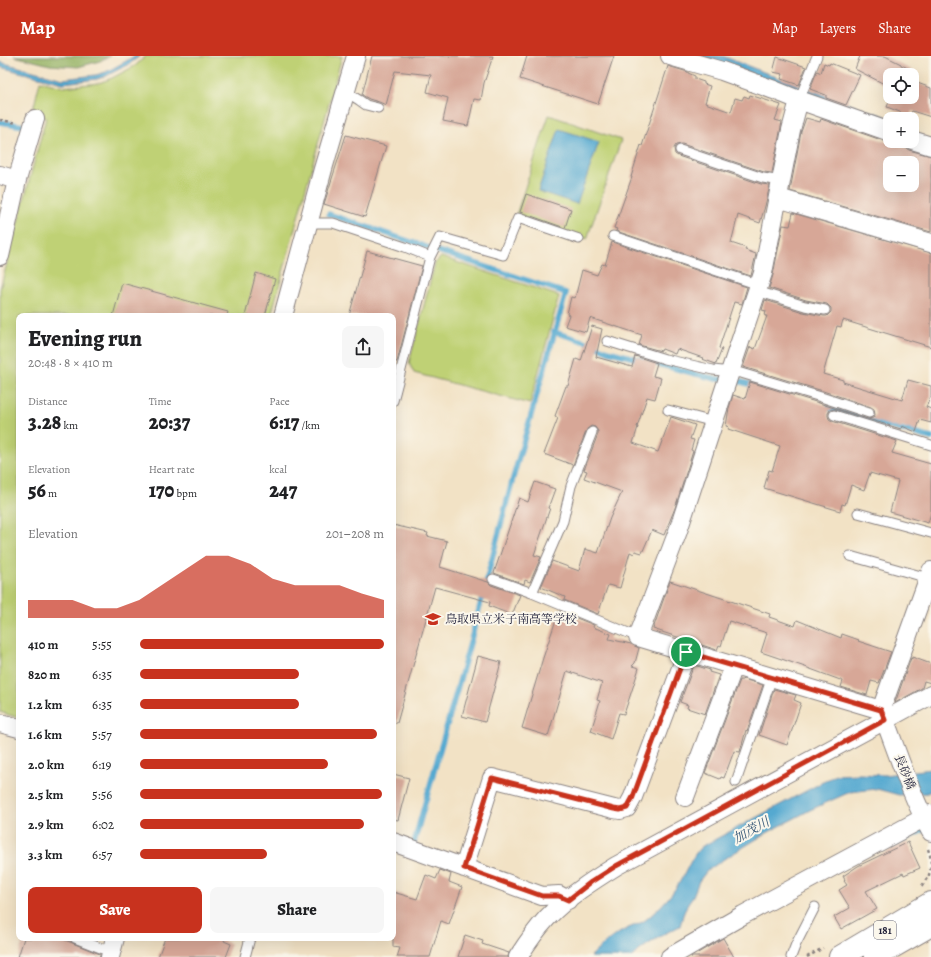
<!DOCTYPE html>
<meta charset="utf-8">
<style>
:root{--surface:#fff;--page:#f6f6f6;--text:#202124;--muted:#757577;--accent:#c8321e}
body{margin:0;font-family:Alegreya,"Noto Serif JP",serif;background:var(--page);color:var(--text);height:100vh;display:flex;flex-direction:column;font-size:15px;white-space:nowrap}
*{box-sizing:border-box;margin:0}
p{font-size:13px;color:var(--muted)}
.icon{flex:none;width:22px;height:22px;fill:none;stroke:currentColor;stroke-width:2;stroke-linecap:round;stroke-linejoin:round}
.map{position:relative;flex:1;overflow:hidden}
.details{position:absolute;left:16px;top:257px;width:380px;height:628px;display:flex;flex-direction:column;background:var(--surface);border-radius:8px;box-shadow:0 4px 16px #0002}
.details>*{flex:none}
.tools{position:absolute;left:883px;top:12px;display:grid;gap:8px}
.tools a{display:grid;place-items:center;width:36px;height:36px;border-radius:8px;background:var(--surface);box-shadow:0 4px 16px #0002;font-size:20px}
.pin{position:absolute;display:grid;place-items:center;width:34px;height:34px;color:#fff;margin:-17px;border:2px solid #fff;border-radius:50%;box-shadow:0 1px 4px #0007}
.round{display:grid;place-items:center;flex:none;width:42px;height:42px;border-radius:8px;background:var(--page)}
.overview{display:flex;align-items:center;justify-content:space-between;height:68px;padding:0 12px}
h1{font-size:22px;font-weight:800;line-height:30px}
.metrics{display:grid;grid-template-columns:repeat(3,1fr);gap:6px;height:68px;padding:4px 12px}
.metrics div{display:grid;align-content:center}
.metrics b{font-size:20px;font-weight:800}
.metrics small{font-size:11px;font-weight:400}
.metrics p{font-size:11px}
.chart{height:112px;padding:8px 12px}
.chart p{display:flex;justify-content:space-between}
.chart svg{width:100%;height:72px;margin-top:4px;fill:var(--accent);opacity:.7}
.cta{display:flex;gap:8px;margin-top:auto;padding:8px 12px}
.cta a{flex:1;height:46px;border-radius:8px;background:var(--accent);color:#fff;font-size:16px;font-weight:800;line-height:46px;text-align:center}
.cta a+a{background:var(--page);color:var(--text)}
ul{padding:0 12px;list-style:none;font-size:13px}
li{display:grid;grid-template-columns:64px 48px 1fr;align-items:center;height:30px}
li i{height:10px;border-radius:5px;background:var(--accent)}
header{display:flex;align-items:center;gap:24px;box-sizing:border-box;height:56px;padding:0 20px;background:var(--accent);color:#fff}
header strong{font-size:19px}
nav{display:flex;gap:22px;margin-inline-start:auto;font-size:14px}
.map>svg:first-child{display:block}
.green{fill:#bfd174;stroke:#707a58}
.forest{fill:#97b366;stroke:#5c6a50}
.water{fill:#54a9d0;stroke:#3b6686}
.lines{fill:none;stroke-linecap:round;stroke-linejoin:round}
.stream{stroke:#54a9d0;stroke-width:5.5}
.building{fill:#d7a797;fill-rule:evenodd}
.service-casing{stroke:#8a8280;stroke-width:11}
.minor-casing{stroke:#8a8280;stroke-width:20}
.trunk-casing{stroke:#8a8280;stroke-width:24}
.path{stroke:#8a8280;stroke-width:2.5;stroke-dasharray:3 3;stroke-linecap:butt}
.service{stroke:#fff;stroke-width:9}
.minor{stroke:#fff;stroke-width:18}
.trunk{stroke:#fff;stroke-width:22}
.route-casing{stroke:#fff;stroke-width:8}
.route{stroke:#c8321e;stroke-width:5}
.labels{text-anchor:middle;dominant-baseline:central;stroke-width:4;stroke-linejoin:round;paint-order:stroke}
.shield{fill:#fbf7ec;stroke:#636270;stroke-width:1}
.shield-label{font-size:11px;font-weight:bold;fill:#22223b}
.poi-label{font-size:12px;fill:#22223b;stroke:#fbf7ec;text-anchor:start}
.street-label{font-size:12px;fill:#22223b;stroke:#fbf7ec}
.water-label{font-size:13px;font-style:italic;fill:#365877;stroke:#fbf7ec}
</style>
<header>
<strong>Map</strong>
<nav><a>Map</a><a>Layers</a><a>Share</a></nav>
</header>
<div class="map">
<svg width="931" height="901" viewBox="0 0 931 901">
<rect width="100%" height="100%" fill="#fbf7ec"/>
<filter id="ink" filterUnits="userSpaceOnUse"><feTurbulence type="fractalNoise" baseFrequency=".025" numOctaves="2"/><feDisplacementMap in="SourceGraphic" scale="8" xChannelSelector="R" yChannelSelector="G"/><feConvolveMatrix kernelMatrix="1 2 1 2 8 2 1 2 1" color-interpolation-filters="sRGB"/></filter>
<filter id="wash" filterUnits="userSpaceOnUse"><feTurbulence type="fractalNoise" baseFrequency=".012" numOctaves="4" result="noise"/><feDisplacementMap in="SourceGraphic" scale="16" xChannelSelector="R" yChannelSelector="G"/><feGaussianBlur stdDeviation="0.9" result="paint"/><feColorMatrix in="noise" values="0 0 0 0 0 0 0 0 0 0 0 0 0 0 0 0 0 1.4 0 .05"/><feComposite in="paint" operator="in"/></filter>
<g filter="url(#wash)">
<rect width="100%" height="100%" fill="#f2e2c5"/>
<path class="green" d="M 146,0 L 342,0 L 271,260 L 19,260 L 19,662 L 0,656 L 0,233 L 46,62 L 32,58 L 40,25 L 63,31 L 99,27 L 112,22 L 135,10 Z
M 549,59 L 621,84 L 587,183 L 516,159 Z
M 441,201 L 559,240 L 530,348 L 414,317 L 409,307 L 435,207 Z"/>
<path class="forest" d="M 14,0 L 110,0 L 100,5 L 78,11 L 50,9 Z"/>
<path class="water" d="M 134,0 L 140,0 L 129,8 L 106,20 L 97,23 L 63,27 L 0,11 L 0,6 L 63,23 L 96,19 L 106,16 L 128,4 Z
M 694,0 L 718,0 L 725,1 L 812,35 L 893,63 L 890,63 L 890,67 L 742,14 Z
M 559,73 L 599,86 L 577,148 L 538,135 Z
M 931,713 L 931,735 L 927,737 L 899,739 L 877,733 L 867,734 L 850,736 L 810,754 L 765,778 L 724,803 L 707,815 L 699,825 L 693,840 L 688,847 L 683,859 L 680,870 L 664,878 L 644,891 L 631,901 L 590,901 C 600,892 609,882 621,876 C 630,870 640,869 648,862 C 661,851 674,837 682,822 C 689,810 691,802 701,791 L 836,719 L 858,718 L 885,719 Z"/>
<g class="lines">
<path class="stream" d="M 0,66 L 24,70
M 329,158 L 441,196 L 566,237 L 513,422 L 472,580 L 413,790
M 554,276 L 586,286 L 608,295 L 642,304
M 650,306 L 716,323 L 734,324 L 756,330
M 828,352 L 870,365 L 931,382
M 890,790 L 927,772"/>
</g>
<g id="blocks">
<path class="building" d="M 372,0 L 493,0 L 484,27 L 481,44 L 474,43 L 468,70 L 443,65 L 448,42 L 427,36 L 431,19 L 395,15 L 386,49 L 379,46 L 369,43 L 362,39 Z
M 527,0 L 614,0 L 598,48 L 520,23 Z
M 860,0 L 885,0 L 901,8 L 901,9 L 912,14 L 910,19 L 890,19 L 890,31 L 855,13 Z
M 777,1 L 806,11 L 799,29 L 781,23 L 783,18 L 773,16 Z
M 824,7 L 829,9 L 830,7 L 860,19 L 846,49 L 826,42 L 826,39 L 810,33 L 817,15 L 821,17 Z
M 668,10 L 688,16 L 688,17 L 695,20 L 695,23 L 704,26 L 704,28 L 710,30 L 705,47 L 731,56 L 735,42 L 742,44 L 744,40 L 749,42 L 750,39 L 781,49 L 775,64 L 782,66 L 772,117 L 764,116 L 682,88 L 676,89 L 674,92 L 675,98 L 678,100 L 761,128 L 770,129 L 765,150 L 760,167 L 738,159 L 731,187 L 746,192 L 745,194 L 756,198 L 751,220 L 616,175 L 617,173 L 614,172 L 632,121 L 631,121 L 641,89 L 642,90 Z
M 912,25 L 931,32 L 931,61 L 912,55 L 910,60 L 887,51 L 891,41 L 912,41 Z
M 806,62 L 820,66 L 821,63 L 887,86 L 891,86 L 904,91 L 909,94 L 931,100 L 931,176 L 790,135 L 801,76 ZM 890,107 L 912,107 L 912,129 L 890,129 Z
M 346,79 L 386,90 L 365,161 L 324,148 Z
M 526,138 L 571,153 L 565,172 L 520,156 Z
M 793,157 L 931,197 L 931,291 L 843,264 L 841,271 L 837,270 L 823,318 L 843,324 L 843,326 L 859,331 L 902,344 L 908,324 L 931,330 L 931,340 L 926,351 L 931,353 L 931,367 L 920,364 L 916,376 L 902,370 L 901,373 L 835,353 L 830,354 L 828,357 L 828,360 L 829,363 L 832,365 L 897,385 L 892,397 L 931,408 L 931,457 L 928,467 L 890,456 L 898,425 L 870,417 L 864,434 L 851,429 L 845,449 L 842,448 L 840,455 L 764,432 L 769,414 L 772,415 L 780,390 L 728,373 L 729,371 L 726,370 L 729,352 L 733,339 L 745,343 L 750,326 L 819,347 L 867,363 L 873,362 L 875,359 L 874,353 L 871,351 L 823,335 L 743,311 L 750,291 L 755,293 L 767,260 L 765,260 L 766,255 L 762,254 L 765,244 L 803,256 L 824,260 L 827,260 L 831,256 L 831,252 L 827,248 L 806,244 L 769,232 L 773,219 L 783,169 L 790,170 Z
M 612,186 L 747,231 L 742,248 L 734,246 L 719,292 L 722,293 L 716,308 L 702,303 L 703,302 L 677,293 L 675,298 L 662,293 L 661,295 L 639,289 L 642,279 L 590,262 L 586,276 L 565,270 L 569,259 L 567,258 L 571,241 L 575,242 L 582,214 L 597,219 L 602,208 L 605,209 Z
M 367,195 L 422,210 L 397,306 L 393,305 L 393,260 L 349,260 Z
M 256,217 L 275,223 L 265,260 L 245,260 Z
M 122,227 L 228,256 L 227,260 L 113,260 Z
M 592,270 L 602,273 L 596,301 L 632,311 L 635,300 L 657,307 L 653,320 L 661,322 L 655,343 L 647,341 L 637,371 L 638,371 L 633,387 L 658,396 L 671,361 L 695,369 L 690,383 L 694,384 L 691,394 L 693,395 L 675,452 L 664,479 L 652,474 L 642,497 L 635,495 L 634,498 L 630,496 L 620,532 L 608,529 L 598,558 L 564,544 L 565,541 L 541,531 L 552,505 L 579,515 L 585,493 L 598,497 L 610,462 L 622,436 L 584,422 L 587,415 L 584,414 L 598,378 L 598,375 L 595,371 L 591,370 L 587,373 L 573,409 L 544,398 L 558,362 L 555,360 L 566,330 L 568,330 L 576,303 L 581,305 Z
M 535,426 L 555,433 L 548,452 L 550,452 L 534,499 L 541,501 L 530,526 L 525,524 L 524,528 L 494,517 L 519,442 L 528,446 Z
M 393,469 L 428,477 L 427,480 L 447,485 L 440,511 L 488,526 L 491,529 L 520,539 L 512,559 L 489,550 L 490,546 L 435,531 L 397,667 L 393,667 Z
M 670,525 L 770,558 L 769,561 L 795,570 L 797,564 L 841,582 L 842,578 L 859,584 L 858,585 L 891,596 L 879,627 L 871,625 L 867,639 L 841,631 L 843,625 L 805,611 L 761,596 L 767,577 L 729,565 L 721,590 L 719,589 L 717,594 L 653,573 Z
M 559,555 L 594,569 L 593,571 L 611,578 L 609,583 L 631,588 L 639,592 L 635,607 L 632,610 L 639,612 L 633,631 L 624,658 L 619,657 L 611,683 L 591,675 L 600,645 L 597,644 L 602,627 L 567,615 L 548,680 L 522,672 L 543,602 Z
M 478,600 L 501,606 L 485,666 L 462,660 Z
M 912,601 L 931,608 L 931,627 L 924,625 L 922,632 L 895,647 L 911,602 L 912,603 Z
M 694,609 L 710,614 L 709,616 L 719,619 L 705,658 L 687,652 L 688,649 L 680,646 Z
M 743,623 L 763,629 L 747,675 L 746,674 L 740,696 L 734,695 L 724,722 L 721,721 L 720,723 L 705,717 L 740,624 L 742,624 Z
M 774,633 L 796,639 L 794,644 L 801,647 L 787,689 L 759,679 Z
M 393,718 L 409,722 L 398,764 L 393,763 Z
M 908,786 L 920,812 L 904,819 L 903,817 L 866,835 L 877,853 L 841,873 L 834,861 L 850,852 L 839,834 L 847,829 L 844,825 L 845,824 L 843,820 L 858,810 Z
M 440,814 L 451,818 L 449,826 L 462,831 L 449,868 L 441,865 L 430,901 L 397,901 L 400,892 L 393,891 L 393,836 L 417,843 L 426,819 L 436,823 Z
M 465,879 L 483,885 L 482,888 L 509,897 L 508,901 L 458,901 Z
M 24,882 L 60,882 L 100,898 L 100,901 L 18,901 Z
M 165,882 L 225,882 L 224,885 L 231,888 L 226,901 L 158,901 Z
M 723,882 L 734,901 L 691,901 Z"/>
</g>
</g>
<g filter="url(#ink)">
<use href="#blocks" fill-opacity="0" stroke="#8a8280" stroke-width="1"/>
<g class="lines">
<defs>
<path id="service" d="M 346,36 L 359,44 L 366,49 L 378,52
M 799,44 L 817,0
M 680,94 L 763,122 L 781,125
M 309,167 L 333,167 L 405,191 L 430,201
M 613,180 L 759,229
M 757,235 L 805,250 L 825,254
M 607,285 L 665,303 L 713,314 L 741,317 L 821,341 L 869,357
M 393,345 L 430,201 L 440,181 L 503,199 L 518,162 L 579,183
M 668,354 L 714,366
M 834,359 L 931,389
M 858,457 L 931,477
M 850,500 L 928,522
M 493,523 L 532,537 L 638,581
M 532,537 L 563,465 L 571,430 L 592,376
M 736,726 L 772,621
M 75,882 L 111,896
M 245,901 L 250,882
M 791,901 L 796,888 L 815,851"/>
<path id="minor" d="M 670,0 L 722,15 L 774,34 L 799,44 L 890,76
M 799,44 L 791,74 L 763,217 L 730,316 L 678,475 L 638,581 L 881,654
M 912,84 L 931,90
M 0,119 L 17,124
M 778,142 L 931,187
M 0,200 L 17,124 L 35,63
M 283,260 L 323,113 L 356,0
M 931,515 L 881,654 C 897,695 910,737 931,776
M 0,667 L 19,672
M 685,741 L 734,610
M 393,786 L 542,840 L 559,839 L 568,844
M 464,812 L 492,722 L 614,753 L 620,754 L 627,752 L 633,741 L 687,596
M 110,901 L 115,882
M 518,901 C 527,887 536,874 547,862 C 567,841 592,825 616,810 L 931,639
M 670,901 L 743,859 L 931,758"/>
<path id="trunk" d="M 840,901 L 931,847
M 875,901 L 931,869"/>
</defs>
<use href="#service" class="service-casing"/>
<use href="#minor" class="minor-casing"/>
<use href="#trunk" class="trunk-casing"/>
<path class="path" d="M 0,64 L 17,67
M 928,793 L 930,799 L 931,807
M 922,830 L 929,819 L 931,811
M 807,901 L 823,892"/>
<use href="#service" class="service"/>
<use href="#minor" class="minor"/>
<use href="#trunk" class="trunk"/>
</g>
</g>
<g class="lines" filter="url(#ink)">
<defs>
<path id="route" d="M 686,596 L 881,654 L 885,664 L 616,810 L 591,826 L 568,844 L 559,840 L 542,840 L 464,812 L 492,722 L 614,753 L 620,754 L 627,752 L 633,741 Z"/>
</defs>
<use href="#route" class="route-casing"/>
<use href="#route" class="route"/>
</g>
<defs>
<symbol id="school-bare" viewBox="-9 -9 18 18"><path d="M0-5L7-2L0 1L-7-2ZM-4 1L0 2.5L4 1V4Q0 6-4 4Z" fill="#c8321e" stroke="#fbf7ec" stroke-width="2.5" paint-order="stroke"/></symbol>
</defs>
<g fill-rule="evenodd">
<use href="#school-bare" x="422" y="552" width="22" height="22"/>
</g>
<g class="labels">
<rect class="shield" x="874" y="865" width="22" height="18" rx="3"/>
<g class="shield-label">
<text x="885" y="874">181</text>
</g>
<g class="poi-label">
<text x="445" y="563">鳥取県立米子南高等学校</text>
</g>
<g class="street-label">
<text transform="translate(905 716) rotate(68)">長砂橋</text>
</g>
<g class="water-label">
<text transform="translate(751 774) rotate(-29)">加茂川</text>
</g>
</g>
</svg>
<div class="tools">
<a><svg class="icon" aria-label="locate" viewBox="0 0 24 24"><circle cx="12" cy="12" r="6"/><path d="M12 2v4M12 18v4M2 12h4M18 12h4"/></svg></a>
<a>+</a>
<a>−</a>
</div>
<div class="pin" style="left:686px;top:596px;background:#1e9e55"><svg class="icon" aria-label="arrive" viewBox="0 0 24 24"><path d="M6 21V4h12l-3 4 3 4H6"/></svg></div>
<section class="details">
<div class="overview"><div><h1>Evening run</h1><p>20:48 · 8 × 410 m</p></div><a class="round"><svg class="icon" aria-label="share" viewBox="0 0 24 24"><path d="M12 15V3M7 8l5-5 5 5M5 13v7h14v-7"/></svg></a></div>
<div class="metrics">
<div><p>Distance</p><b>3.28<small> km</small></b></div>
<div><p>Time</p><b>20:37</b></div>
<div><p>Pace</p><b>6:17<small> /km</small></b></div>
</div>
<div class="metrics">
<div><p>Elevation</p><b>56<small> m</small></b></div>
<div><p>Heart rate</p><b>170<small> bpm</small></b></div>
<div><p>kcal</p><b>247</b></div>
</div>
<div class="chart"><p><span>Elevation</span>201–208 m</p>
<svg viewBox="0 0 160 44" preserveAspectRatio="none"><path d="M0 44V33L10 33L20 33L30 38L40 38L50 33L60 24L70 15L80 6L90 6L100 11L110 20L120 24L130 24L140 24L150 29L160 33V44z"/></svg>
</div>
<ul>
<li><b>410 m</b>5:55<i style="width:100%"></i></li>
<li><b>820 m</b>6:35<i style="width:65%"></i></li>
<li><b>1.2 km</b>6:35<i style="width:65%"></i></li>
<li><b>1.6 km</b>5:57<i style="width:97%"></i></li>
<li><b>2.0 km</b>6:19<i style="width:77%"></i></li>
<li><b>2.5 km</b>5:56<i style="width:99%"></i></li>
<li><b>2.9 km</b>6:02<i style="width:92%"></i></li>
<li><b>3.3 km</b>6:57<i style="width:52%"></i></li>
</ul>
<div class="cta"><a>Save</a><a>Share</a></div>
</section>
</div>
